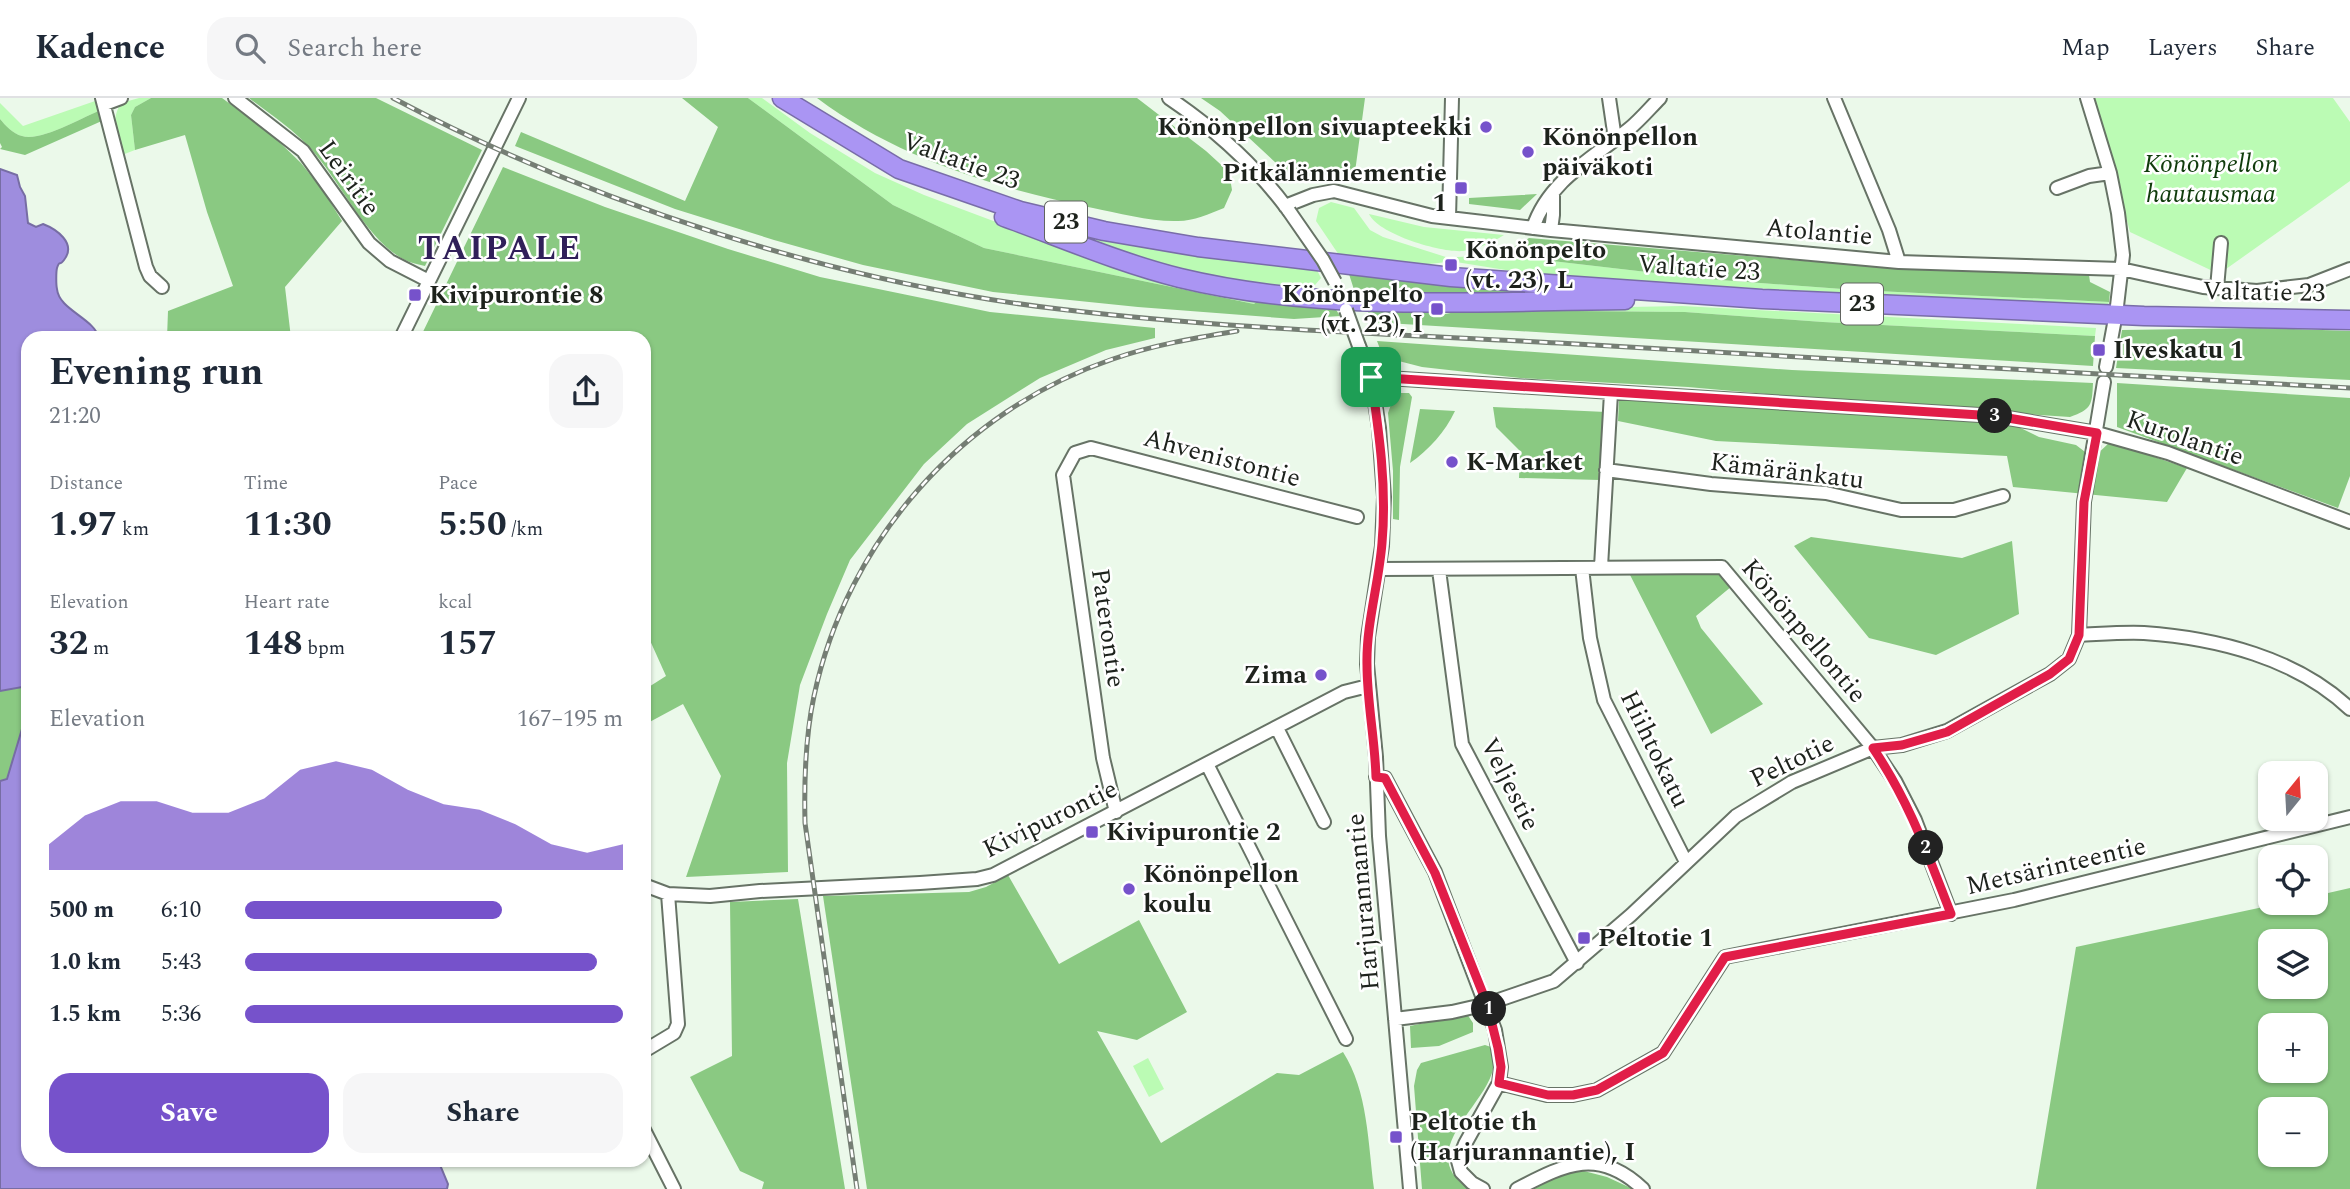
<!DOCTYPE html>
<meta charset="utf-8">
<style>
:root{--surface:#fff;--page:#f6f6f7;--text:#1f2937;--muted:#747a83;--line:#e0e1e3;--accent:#7652cb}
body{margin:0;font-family:Spectral,serif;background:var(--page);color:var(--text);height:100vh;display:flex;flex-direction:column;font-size:26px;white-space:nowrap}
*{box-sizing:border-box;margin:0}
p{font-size:23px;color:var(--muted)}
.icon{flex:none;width:38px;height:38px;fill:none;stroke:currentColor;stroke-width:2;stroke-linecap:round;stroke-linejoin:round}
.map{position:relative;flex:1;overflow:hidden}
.drawer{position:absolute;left:21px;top:233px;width:630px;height:836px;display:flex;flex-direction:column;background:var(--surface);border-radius:21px;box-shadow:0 2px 5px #0004}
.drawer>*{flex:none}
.needle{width:46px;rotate:18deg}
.tools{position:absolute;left:2258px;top:663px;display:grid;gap:14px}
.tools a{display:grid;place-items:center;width:70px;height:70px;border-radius:14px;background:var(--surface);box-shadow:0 2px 5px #0004;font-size:35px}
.pin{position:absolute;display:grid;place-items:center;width:60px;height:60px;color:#fff;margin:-30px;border-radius:14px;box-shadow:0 4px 10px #0006}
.km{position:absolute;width:35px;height:35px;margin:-18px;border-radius:50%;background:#222;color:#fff;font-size:19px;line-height:35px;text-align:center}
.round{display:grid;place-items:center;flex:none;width:74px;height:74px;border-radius:21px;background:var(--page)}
.overview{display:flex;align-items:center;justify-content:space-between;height:119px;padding:0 28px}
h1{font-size:38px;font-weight:700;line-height:52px}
.figures{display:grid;grid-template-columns:repeat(3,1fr);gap:10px;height:119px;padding:7px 28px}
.figures div{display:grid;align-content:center}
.figures b{font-size:35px;font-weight:700}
.figures small{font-size:19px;font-weight:400}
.figures p{font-size:19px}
.chart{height:196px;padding:14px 28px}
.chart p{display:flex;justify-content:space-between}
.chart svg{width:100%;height:126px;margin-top:7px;fill:var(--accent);opacity:.7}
.primary-button{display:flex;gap:14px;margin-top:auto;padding:14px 28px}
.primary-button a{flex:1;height:80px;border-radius:21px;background:var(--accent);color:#fff;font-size:28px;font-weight:700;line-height:80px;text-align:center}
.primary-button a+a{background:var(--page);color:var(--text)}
ul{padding:0 28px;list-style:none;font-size:23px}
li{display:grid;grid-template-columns:112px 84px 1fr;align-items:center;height:52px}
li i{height:18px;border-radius:9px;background:var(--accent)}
header{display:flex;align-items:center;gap:42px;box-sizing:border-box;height:98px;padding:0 35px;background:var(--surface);border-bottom:2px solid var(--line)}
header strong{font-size:33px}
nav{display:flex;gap:38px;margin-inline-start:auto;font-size:24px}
.search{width:490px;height:63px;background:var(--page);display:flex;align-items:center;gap:18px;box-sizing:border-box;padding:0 24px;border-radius:21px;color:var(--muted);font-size:26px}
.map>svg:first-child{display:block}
.green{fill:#bbfbb4}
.forest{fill:#8ac982;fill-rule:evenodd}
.water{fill:#9e8dde;stroke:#776da4;stroke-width:2}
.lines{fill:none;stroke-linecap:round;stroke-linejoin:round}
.minor-casing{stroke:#677366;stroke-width:16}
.highway-casing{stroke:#796da8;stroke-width:21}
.minor{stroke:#fff;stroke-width:12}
.highway{stroke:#aa95f3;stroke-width:18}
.rail-casing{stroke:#757e74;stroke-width:5}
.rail{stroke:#fff;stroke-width:2.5;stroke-dasharray:8;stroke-linecap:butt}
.minor-bridge-casing{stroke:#677366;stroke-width:16;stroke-linecap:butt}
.minor-bridge{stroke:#fff;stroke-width:12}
.route-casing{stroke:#fff;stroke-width:14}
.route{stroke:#e11d48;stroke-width:9}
.poi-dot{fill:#7652cb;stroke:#fff;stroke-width:2.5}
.labels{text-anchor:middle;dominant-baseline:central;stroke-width:5;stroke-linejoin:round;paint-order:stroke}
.shield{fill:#fff;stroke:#616460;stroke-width:2}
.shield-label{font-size:24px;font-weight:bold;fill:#1d221c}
.poi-label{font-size:26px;font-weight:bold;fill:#1d221c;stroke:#fff;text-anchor:start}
.street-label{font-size:26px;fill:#1d221c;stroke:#fff}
.park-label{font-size:26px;font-style:italic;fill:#103c0c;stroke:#fff}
.district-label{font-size:33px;font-weight:bold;letter-spacing:2px;fill:#301f59;stroke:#fff}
</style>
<header>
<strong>Kadence</strong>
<div class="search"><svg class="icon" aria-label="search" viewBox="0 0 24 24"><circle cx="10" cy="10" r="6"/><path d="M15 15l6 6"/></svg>Search here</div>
<nav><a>Map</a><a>Layers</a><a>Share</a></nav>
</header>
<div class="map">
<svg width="2350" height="1091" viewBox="0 0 2350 1091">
<rect width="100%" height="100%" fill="#ebf9ea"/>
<path class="green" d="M 139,0 L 151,0 L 135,9 L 131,17 L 135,52 L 122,57 C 116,38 110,23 121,5 Z
M 748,0 L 762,0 L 810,35 L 875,75 L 924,97 L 1124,172 L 1258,202 L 1254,206 L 984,150 L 893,107 Z
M 2094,0 L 2333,0 L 2350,24 L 2350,83 L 2219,176 L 2130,134 Z
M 98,2 L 101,12 C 83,19 41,44 22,38 C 13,36 5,27 0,21 L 0,5 L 23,28 Z
M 1331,104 L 1354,110 L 1370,132 L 1383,139 L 1449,160 L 1447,164 L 1420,167 L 1341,160 L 1316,123 L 1319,110 Z
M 1369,116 L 1424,129 L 1504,137 C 1491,145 1478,151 1463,153 C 1441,155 1378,136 1369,116 Z
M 1019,120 L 1316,170 L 1321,180 L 1315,187 L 1306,190 L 1208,180 L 1172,172 Z
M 1500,157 L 1707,181 L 1856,192 L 2109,204 L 2107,209 L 1697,187 L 1518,174 L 1456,164 L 1455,161 L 1457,159 Z
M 1682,208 L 2096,230 L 2095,238 L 1823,224 L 1685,214 L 1463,212 Z
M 1148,960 L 1164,991 L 1149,999 L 1133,968 Z"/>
<path class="forest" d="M 151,0 L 222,0 L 272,37 L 301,65 L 324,94 L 342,123 L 285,189 L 291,240 L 167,240 L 168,213 L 233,188 L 207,114 L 185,37 L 135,52 L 131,17 L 135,9 Z
M 249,0 L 376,0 L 482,52 L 425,168 C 418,166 411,165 405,162 C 367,143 340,83 311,51 C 293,31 270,16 249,0 Z
M 682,0 L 748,0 L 893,107 L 984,150 L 1254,206 L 1258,202 L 1335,210 L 1340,218 L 1294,221 L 1138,209 L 993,194 L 863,167 L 774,142 L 675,111 L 515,48 L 521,34 L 685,103 L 718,29 Z
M 817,0 L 1137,0 L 1206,53 L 1229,74 L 1232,92 L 1224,110 C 1209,116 1194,123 1178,123 C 1152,124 1118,115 1093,110 C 996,90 897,60 817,0 Z
M 1201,0 L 1365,0 L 1355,74 L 1302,79 L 1289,77 L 1220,13 Z
M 101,12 L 104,22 L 25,57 L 0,51 L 2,49 L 0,45 L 0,21 C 5,27 13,36 22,38 C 41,44 83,19 101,12 Z
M 503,69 L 605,109 L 728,151 L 820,179 L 990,214 L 1155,230 L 1155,240 L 1106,252 L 1040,280 L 967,326 L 924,366 L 850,462 L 827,516 L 800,587 L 787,665 L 788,774 L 686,779 L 721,678 L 683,606 L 644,627 L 644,592 L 666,578 L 648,538 L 644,536 L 644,240 L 420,240 Z
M 1537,96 L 1520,112 L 1469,106 L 1469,100 Z
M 1529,140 L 1818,164 L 2089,177 L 2090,184 L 2110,194 L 2109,204 L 1856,192 L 1707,181 L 1500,157 Z
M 1349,176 L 1527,190 L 1527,197 L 1356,198 Z
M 1412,209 C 1429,218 1444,218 1463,212 L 1685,214 L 1823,224 L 2095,238 L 2093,268 L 1370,224 L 1368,212 Z
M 2260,230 L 2350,233 L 2350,282 L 2116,270 L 2122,232 Z
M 1377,243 L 1792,272 L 2093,285 C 2092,307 2092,311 2070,319 L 1898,308 L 1688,289 L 1520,280 L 1422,269 L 1387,260 L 1382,256 Z
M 2117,285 L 2350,300 L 2350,378 L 2338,410 L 2117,329 Z
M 1401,295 L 1409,295 L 1412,299 L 1400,369 L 1399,422 L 1393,421 L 1393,373 L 1388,315 L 1393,301 Z
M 1619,302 L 1996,318 L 2039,339 L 2076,347 L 2093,360 L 2110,344 L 2187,370 L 2167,404 L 2013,389 L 2007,358 L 1716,343 L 1618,323 Z
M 1493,309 L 1606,314 L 1600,382 L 1519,380 L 1520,353 L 1496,329 Z
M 1420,311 L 1455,313 C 1445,334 1429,352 1410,365 Z
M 1811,439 L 1962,460 L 2012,443 L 2019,516 L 1936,557 L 1869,540 L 1794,448 Z
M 1628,473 L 1720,474 L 1732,488 L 1696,518 L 1701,530 L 1763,606 L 1711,636 Z
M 28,588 C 28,620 17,651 7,681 L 0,683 L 0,593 Z
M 1008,777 L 1059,866 L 1139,822 L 1187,914 L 1137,942 L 1097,933 L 1161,1045 L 1277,975 L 1299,977 L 1343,954 C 1368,993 1368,1045 1374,1091 L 867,1091 L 823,798 L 969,794 L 986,789 Z
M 2350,790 L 2350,1091 L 2036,1091 L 2076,849 L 2282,805 L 2315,805 L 2315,798 ZM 2270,844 L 2315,844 L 2315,889 L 2270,889 ZM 2270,928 L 2315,928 L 2315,973 L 2270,973 ZM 2270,1012 L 2315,1012 L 2315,1057 L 2270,1057 Z
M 798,801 L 845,1091 L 762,1091 L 764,1084 L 740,1073 L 690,979 L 732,958 L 730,804 Z
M 1467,916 L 1473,925 L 1473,934 L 1439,948 L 1411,950 L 1410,928 Z
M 1485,947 L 1491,949 C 1492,956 1494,964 1493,971 C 1486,1008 1413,1054 1469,1091 L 1422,1091 L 1414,988 L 1417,972 L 1421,965 Z
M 1580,1072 L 1607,1079 L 1633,1091 L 1534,1091 L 1554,1080 Z"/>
<path class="water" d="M 0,71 L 17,77 L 20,89 L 25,98 L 28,125 L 36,129 L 43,126 C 56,131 77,145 64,162 C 59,169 60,161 57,170 C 56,174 56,187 57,191 C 59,212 94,220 99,240 L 28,240 L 28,588 L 0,593 Z
M 28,611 L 28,1062 L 438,1062 L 448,1086 L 447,1091 L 0,1091 L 0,683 L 7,681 Z"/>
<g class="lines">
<defs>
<path id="minor" d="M 102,0 L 146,169 L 150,178 L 162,189
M 235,0 L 303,53 L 369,145 L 390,163 L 429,183
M 1169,0 C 1215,31 1256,68 1289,113
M 1609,0 L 1615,41
M 1834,0 L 1889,132 L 1899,164
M 2087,0 L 2110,75 L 2118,115 L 2123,157 L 2117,208
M 105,6 L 121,0
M 2057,90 L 2089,78 L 2110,75
M 1285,108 L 1313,97 L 1334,93 L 1432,118 L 1551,132 L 1899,164 L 2121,171 L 2203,189 L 2257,193 L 2309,187 L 2350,171
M 1449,120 L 1452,0
M 1533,130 C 1548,83 1593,60 1629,31 C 1640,22 1650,10 1660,0
M 1551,132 L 1553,117 L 1553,95
M 2217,190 L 2221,145
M 401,240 L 519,0
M 1359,248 L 1371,279 L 1379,330 L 1384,399 L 1382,448 L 1368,539 L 1367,566 L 1376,659 L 1379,738 L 1410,1091
M 2106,269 L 2114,226
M 1371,279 L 1996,318 L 2097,335 L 2168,355 L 2350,424
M 1606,372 L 1711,386 L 1826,395 L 1901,412 L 1954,412 L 2003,398
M 1601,469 L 1611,295
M 1582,470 L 1590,540 L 1604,602 L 1686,764
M 1379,471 L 1722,469 L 1873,650 L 1895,683 L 1915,722 L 1951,816
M 1439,472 L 1462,646 L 1577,865
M 2079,537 C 2101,536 2123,534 2144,535 C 2216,540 2297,560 2350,611
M 1277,630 L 1324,724
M 1207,666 L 1346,941
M 1376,679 L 1385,680 L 1435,774 L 1495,932 L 1501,969 L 1499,985 L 1465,1046 L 1458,1063 L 1461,1074 L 1472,1085 L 1483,1091
M 1116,714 L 1103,660 L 1063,377 L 1075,355 L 1091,350 L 1357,419
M 644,787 L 668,796 L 710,798 L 760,793 L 920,785 L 977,781 L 993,777 L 1344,594 L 1368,588
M 1395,921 L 1452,914 L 1487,906 L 1554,883 L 1631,817 L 1736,718 L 1792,684 L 1873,650 L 1902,647 L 1947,633 L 2050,576 L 2069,561 L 2079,537 L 2084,404 L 2104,284
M 644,953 L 674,935 L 678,926 L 668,796
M 1499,985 L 1547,997 L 1573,997 L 1597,992 L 1663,955 L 1725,859 L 2014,802 L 2350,719
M 644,1032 L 674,1091
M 1517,1091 C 1564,1067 1598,1048 1643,1091"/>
<path id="highway" d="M 782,0 L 899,71 L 1020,113 L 1104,133 L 1198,149 L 1451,179 L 1762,201 L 2144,218 L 2350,222
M 1004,119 C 1062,140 1120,165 1180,180 C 1325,215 1477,203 1625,202"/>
</defs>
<use href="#minor" class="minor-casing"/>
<use href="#highway" class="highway-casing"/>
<use href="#minor" class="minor"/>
<use href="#highway" class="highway"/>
<defs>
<path id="rail" d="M 393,0 C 591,105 836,185 1059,211 C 1225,231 1392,236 1559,245 C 1823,261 2086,275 2350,290
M 857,1091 L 805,725 C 804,682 805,640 814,598 C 847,443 962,312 1113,261 C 1153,247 1195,240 1237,233"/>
</defs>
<use href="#rail" class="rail-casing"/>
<use href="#rail" class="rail"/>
<defs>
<path id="minor-bridge" d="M 1289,113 L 1323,162 L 1335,184
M 1346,212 L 1359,248"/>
</defs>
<use href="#minor-bridge" class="minor-bridge-casing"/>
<use href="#minor-bridge" class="minor-bridge"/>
</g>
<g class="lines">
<defs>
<path id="route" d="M 1371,279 L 1996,318 L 2097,335 L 2084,404 L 2079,537 L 2069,561 L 2050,576 L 1947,634 L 1902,647 L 1873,650 C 1910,705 1927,755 1951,816 L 1725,859 L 1663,955 L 1597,992 L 1573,997 L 1548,997 L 1499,985 L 1501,969 L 1498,950 L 1487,906 L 1435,775 L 1385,680 L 1376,679 C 1375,642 1367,604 1367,567 C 1366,526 1379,485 1382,445 C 1387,389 1379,334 1371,279 Z"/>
</defs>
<use href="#route" class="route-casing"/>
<use href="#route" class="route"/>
</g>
<g class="poi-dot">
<circle cx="1486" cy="29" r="7"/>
<circle cx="1528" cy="54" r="7"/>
<rect x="1454" y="83" width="14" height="14" rx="3.5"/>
<rect x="1444" y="160" width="14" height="14" rx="3.5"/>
<rect x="408" y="190" width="14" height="14" rx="3.5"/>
<rect x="1430" y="204" width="14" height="14" rx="3.5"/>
<rect x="2092" y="245" width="14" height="14" rx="3.5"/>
<circle cx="1452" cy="364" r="7"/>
<circle cx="1321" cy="577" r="7"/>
<rect x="1085" y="727" width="14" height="14" rx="3.5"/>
<circle cx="1129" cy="791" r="7"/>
<rect x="1577" y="833" width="14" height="14" rx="3.5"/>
<rect x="1389" y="1032" width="14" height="14" rx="3.5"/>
</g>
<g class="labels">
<g class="shield">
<rect x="1045" y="103.5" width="42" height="41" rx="5"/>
<rect x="1841" y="185.5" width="42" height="41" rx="5"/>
</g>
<g class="shield-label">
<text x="1066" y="124">23</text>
<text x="1862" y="206">23</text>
</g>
<g class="poi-label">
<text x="1472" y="29" text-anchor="end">Könönpellon sivuapteekki</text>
<text x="1542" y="39">Könönpellon<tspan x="1542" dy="30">päiväkoti</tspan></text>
<text x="1447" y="75" text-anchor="end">Pitkälänniementie<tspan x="1447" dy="30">1</tspan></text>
<text x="1465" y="152">Könönpelto<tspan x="1465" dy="30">(vt. 23), L</tspan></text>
<text x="1423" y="196" text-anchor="end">Könönpelto<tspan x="1423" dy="30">(vt. 23), I</tspan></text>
<text x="429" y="197">Kivipurontie 8</text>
<text x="2113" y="252">Ilveskatu 1</text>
<text x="1466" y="364">K-Market</text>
<text x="1307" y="577" text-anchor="end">Zima</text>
<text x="1106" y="734">Kivipurontie 2</text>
<text x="1143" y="776">Könönpellon<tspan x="1143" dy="30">koulu</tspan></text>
<text x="1598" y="840">Peltotie 1</text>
<text x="1410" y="1024">Peltotie th<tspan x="1410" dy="30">(Harjurannantie), I</tspan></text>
</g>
<g class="street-label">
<text transform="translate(961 63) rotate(20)">Valtatie 23</text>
<text transform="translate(349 80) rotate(54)">Leiritie</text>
<text transform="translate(1819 134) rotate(5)">Atolantie</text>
<text transform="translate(1699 170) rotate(4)">Valtatie 23</text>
<text transform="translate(2264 194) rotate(1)">Valtatie 23</text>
<text transform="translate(2185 340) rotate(19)">Kurolantie</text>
<text transform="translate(1222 360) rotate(15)">Ahvenistontie</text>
<text transform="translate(1787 373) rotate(7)">Kämäränkatu</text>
<text transform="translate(1108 530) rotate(82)">Paterontie</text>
<text transform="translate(1804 533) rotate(50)">Könönpellontie</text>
<text transform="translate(1655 651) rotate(64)">Hiihtokatu</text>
<text transform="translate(1792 663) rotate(-26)">Peltotie</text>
<text transform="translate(1510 686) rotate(63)">Veljestie</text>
<text transform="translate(1050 721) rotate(-26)">Kivipurontie</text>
<text transform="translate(2056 768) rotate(-13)">Metsärinteentie</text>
<text transform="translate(1363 804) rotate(-95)">Harjurannantie</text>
</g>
<g class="park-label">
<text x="2211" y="66">Könönpellon<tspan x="2211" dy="30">hautausmaa</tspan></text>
</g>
<g class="district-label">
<text x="500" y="151">TAIPALE</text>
</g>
</g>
</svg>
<div class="tools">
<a><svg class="needle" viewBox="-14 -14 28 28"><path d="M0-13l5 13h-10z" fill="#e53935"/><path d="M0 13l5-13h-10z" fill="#747a83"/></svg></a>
<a><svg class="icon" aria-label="locate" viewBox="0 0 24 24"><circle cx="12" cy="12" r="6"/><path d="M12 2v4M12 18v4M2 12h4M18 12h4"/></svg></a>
<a><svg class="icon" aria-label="layers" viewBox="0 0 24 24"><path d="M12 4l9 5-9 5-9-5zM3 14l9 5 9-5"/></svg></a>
<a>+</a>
<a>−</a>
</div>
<div class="pin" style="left:1371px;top:279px;background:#1e9e55"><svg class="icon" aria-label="arrive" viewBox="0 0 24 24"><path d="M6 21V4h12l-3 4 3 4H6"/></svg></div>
<b class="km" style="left:1489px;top:911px">1</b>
<b class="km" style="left:1926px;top:750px">2</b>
<b class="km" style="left:1995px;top:318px">3</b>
<section class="drawer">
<div class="overview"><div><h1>Evening run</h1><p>21:20</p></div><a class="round"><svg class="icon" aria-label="share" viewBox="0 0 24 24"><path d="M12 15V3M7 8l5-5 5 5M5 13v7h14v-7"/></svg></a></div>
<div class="figures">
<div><p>Distance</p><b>1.97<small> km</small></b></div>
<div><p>Time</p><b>11:30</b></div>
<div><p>Pace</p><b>5:50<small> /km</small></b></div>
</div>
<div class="figures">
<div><p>Elevation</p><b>32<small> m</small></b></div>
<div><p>Heart rate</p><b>148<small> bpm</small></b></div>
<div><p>kcal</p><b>157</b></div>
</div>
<div class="chart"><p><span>Elevation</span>167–195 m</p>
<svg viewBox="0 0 160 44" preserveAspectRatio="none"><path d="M0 44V35L10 25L20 20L30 20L40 24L50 24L60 19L70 9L80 6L90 9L100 16L110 21L120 23L130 28L140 35L150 38L160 35V44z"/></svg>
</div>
<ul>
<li><b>500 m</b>6:10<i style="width:68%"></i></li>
<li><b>1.0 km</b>5:43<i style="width:93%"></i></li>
<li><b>1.5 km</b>5:36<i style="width:100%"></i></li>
</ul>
<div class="primary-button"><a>Save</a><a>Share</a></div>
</section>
</div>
